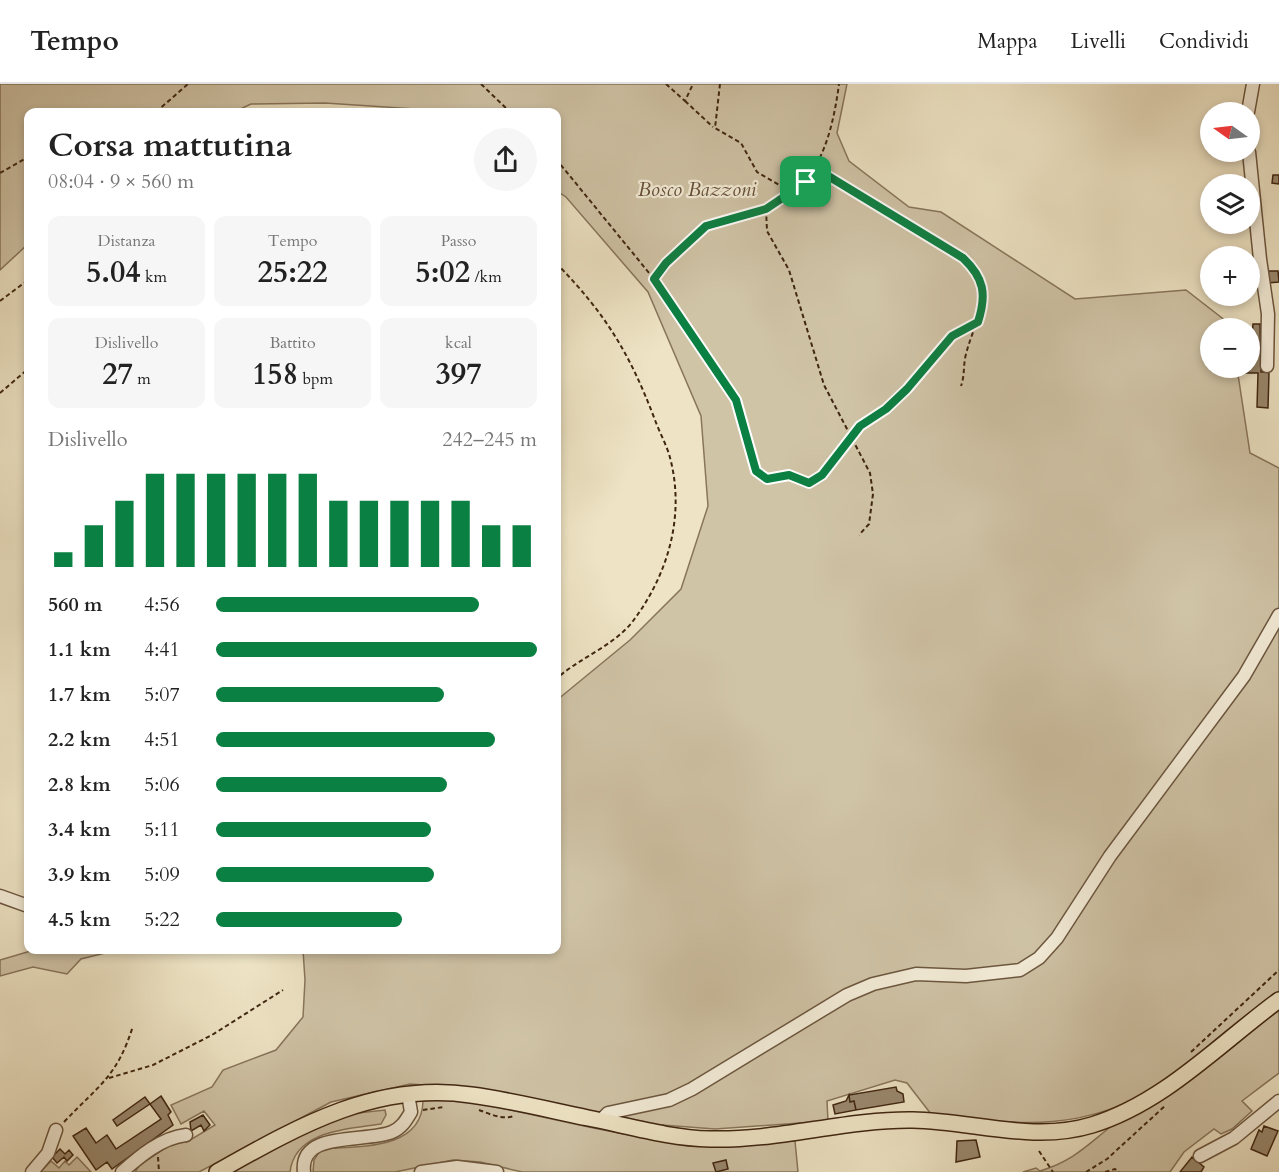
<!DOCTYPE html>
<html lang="it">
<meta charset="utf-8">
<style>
:root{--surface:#fff;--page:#f6f6f6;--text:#222;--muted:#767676;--line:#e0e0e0;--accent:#0b8043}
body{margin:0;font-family:Cardo,serif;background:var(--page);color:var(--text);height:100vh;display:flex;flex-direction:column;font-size:22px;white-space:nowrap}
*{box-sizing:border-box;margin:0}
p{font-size:20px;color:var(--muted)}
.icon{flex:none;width:33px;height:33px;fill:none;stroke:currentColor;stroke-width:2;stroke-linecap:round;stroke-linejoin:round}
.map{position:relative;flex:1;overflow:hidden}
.panel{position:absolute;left:24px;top:24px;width:537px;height:846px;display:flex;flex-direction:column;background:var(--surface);border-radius:12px;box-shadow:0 3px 9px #0003}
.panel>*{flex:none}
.needle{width:39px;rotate:284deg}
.fabs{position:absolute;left:1200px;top:18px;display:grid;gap:12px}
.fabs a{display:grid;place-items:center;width:60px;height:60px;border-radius:50%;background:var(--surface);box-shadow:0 3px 9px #0003;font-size:30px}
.pin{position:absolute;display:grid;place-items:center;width:51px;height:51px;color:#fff;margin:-26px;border-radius:12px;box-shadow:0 3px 9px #0006}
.round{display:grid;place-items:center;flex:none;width:63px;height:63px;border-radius:32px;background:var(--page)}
.summary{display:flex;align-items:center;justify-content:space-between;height:102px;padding:0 24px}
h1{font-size:33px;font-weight:700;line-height:45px}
.stats{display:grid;grid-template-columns:repeat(3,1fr);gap:9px;height:102px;padding:6px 24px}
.stats div{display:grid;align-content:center;border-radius:12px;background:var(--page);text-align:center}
.stats b{font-size:30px;font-weight:700}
.stats small{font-size:16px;font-weight:400}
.stats p{font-size:16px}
.chart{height:168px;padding:12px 24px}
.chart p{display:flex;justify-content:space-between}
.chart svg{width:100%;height:108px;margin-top:6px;stroke:var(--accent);stroke-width:6}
ul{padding:0 24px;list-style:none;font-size:20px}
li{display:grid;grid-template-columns:96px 72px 1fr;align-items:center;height:45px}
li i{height:15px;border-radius:8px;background:var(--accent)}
header{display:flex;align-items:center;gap:36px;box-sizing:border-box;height:84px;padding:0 30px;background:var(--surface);border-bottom:2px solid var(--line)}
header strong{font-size:28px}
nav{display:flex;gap:33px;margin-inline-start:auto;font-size:21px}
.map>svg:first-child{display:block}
.green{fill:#d0c4a7;stroke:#88755c;stroke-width:1.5}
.building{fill:#9a896f;stroke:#402612;stroke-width:1.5}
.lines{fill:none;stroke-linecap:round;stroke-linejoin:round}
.minor-casing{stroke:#6c563f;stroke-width:15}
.major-casing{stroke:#402612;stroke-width:18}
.path{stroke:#402612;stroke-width:2;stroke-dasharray:4.5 3;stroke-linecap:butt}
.minor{stroke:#f4edd9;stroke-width:12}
.major{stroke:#eee4c5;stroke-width:15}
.route-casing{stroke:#fff;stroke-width:12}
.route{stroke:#0b8043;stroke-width:8}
.labels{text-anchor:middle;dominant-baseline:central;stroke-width:4.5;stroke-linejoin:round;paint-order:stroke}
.park-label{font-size:20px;font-style:italic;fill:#644e37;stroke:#f4edd9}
</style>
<header>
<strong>Tempo</strong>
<nav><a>Mappa</a><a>Livelli</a><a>Condividi</a></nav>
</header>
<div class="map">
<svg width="1279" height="1088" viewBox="0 0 1279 1088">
<rect width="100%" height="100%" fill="#eee4c5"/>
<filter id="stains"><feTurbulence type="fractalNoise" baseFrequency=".00333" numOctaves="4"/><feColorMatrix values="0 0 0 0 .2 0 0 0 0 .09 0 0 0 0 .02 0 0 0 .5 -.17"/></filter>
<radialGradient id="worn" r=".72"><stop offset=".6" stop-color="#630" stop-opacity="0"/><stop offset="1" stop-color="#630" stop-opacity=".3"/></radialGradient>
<path class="green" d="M 0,0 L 847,0 L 837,49 L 849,77 L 909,123 L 941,128 L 1075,215 L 1186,206 L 1231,241 L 1232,244 L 1210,244 L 1210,284 L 1237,284 L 1250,369 L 1279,384 L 1279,907 C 1254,925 1230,943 1207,963 C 1193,975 1179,988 1164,998 C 1085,1050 1020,1041 931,1030 L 907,999 L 895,996 L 827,1017 L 828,1037 L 715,1045 L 649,1040 L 481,1005 L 410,1000 L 331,1018 L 199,1088 L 135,1088 L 139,1082 L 174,1058 L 187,1058 L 215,1041 L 204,1027 L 181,1040 L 171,1021 L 212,1003 L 223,986 L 276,966 L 303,933 L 305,896 L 303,866 L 556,866 L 557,616 L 630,556 L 681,505 L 708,422 L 701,332 L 648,208 L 566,113 L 557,107 L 556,28 L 422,28 L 415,25 L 325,19 L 251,20 L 234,28 L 28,28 L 28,160 L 0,186 Z
M 34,866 L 117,866 L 81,875 L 67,890 L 33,883 L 0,892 L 0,876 Z
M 1279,926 L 1279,989 L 1242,1017 L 1252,1027 L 1232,1045 L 1221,1050 L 1214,1045 L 1184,1068 L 1170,1088 L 1023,1088 L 1036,1084 L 1040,1087 C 1072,1077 1084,1064 1109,1044 C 1123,1033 1152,1021 1169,1010 C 1208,985 1243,954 1279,926 Z
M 452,1015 C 512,1024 571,1041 631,1051 C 686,1060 740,1060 795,1057 L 798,1088 L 522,1088 L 480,1078 L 453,1076 L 395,1088 L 313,1088 L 314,1076 L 321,1065 C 358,1062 422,1067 423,1017 Z
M 385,1026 L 386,1031 L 381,1040 C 348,1045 295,1046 290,1088 L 232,1088 L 311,1045 L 349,1030 Z
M 77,1073 L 91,1088 L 40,1088 L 51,1077 L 59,1084 L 65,1077 L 69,1081 Z"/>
<path class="building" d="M 1273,91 L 1279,91 L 1279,100 L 1272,99 Z
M 1268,187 L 1278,187 L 1279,198 L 1266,199 Z
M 1253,240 L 1260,240 L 1261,288 L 1269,288 L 1268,324 L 1257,323 L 1258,289 L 1242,289 L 1242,284 L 1250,284 L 1250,253 L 1252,253 Z
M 896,1003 L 897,1007 L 903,1010 L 904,1018 L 856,1026 L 854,1017 L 850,1018 L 849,1011 Z
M 849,1011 L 850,1018 L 854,1017 L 856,1026 L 835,1030 L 833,1021 L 846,1017 Z
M 161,1012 L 171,1028 L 168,1031 L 173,1041 L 112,1085 L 107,1078 L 96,1086 L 73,1052 L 86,1044 L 96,1059 L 107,1051 L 116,1065 L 161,1035 L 150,1020 L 117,1042 L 113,1036 L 145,1013 L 150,1020 Z
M 203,1031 L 210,1041 L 204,1047 L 201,1041 L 191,1047 L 190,1038 Z
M 1264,1042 L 1278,1047 L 1267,1072 L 1251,1065 L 1259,1046 L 1262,1048 Z
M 976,1056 L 980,1073 L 956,1078 L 957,1057 Z
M 60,1065 L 65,1070 L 69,1066 L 73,1071 L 67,1077 L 64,1073 L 57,1079 L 52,1073 Z
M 1192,1073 L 1204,1083 L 1201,1088 L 1180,1088 Z
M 726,1076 L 728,1085 L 716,1088 L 713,1079 Z"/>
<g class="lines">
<defs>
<path id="minor" d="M 1248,28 L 1253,0
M 1249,68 L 1260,175 L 1268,230 L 1267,282
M 0,812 L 28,822
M 601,1036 L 608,1029 L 669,1016 L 692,1005 L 847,911 L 873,900 L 916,890 L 966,892 L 1020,886 L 1039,874 L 1057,854 L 1110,772 L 1244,592 L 1279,531
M 1200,1072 L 1234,1054 L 1279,1017
M 32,1088 L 48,1069 L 56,1046
M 122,1088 C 140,1072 161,1054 186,1051
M 304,1088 C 299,1046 366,1059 392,1048 C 402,1044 406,1036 411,1028 L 408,1010
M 421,1088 L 457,1083 L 497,1088"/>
<path id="major" d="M 217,1088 C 297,1043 376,997 471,1011 C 510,1016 549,1026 588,1034 C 629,1042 669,1054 710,1055 C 778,1057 846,1035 913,1036 C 973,1037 1033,1059 1092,1041 C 1164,1019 1219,960 1279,916"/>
</defs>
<use href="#minor" class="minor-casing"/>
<use href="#major" class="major-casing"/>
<path class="path" d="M 481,0 L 510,28
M 666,0 L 685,17 L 693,0
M 720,0 L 715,44 L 741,59 L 757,88 L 793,109
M 685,17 L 713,43
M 156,28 L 188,0
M 556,75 L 654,195 C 668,177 686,154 706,143 C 722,133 745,132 763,126 C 818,107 832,52 839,0
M 815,84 L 963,174 C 999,209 976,231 966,270 C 963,281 965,291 961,302
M 0,89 L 28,73
M 766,125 L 767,147 L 789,186 L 824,301 L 870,389 L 873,410 L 869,440 L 859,451
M 556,179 C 606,230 630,270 655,336 C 659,347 665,358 669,370 C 686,429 669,489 633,537 C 614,562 579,574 556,595
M 654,195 L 736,316 L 756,387 L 767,395 L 789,391 L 809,399 L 822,391 L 860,342 L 886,325 L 907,305 L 952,252 L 978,238
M 0,217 L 28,196
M 0,309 L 28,285
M 1191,968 L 1279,886
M 109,994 L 153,981 L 212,951 L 283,906
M 423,1026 L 444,1023
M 479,1026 C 490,1030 502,1036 514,1032
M 64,1038 C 99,1001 117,993 133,942
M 1039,1067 L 1053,1088
M 158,1073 L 159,1088
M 1086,1088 L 1107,1075 L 1166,1021
M 1105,1088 L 1115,1085 L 1119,1088"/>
<use href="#minor" class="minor"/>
<use href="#major" class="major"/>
</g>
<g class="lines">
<defs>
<path id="route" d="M 815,84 L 963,174 C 984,194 987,210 978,238 L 952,252 L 907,305 L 886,325 L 860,342 L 822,391 L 809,399 L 789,391 L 767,395 L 756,387 L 736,316 L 654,195 L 666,179 L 706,142 L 766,125 L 806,98 Z"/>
</defs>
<use href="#route" class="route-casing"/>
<use href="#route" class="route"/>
</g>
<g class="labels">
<g class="park-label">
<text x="697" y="105">Bosco Bazzoni</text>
</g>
</g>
<rect width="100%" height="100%" filter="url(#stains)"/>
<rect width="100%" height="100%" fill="url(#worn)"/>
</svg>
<div class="fabs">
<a><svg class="needle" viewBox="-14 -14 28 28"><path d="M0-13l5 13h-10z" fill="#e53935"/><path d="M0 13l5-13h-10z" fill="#767676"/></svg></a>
<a><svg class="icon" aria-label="layers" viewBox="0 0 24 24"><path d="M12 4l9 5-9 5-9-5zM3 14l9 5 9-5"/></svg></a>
<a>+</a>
<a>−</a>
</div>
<div class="pin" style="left:806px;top:98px;background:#1e9e55"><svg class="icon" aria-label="arrive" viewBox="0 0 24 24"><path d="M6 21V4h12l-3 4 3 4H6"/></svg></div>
<section class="panel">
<div class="summary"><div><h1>Corsa mattutina</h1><p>08:04 · 9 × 560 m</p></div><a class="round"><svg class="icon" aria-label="share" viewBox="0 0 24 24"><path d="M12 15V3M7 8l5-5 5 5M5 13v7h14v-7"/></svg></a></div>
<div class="stats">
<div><p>Distanza</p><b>5.04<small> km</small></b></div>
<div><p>Tempo</p><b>25:22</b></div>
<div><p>Passo</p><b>5:02<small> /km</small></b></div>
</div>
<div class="stats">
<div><p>Dislivello</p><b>27<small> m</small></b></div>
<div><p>Battito</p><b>158<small> bpm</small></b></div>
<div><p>kcal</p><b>397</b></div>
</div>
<div class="chart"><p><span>Dislivello</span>242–245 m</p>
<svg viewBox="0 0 160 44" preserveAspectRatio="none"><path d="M5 44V38M15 44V27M25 44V17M35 44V6M45 44V6M55 44V6M65 44V6M75 44V6M85 44V6M95 44V17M105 44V17M115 44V17M125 44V17M135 44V17M145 44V27M155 44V27"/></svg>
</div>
<ul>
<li><b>560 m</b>4:56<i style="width:82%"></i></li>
<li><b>1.1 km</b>4:41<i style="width:100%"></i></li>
<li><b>1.7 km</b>5:07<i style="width:71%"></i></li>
<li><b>2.2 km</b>4:51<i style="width:87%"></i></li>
<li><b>2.8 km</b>5:06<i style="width:72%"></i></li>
<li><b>3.4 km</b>5:11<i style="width:67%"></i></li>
<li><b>3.9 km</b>5:09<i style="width:68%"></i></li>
<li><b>4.5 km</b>5:22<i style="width:58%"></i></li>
</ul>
</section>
</div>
